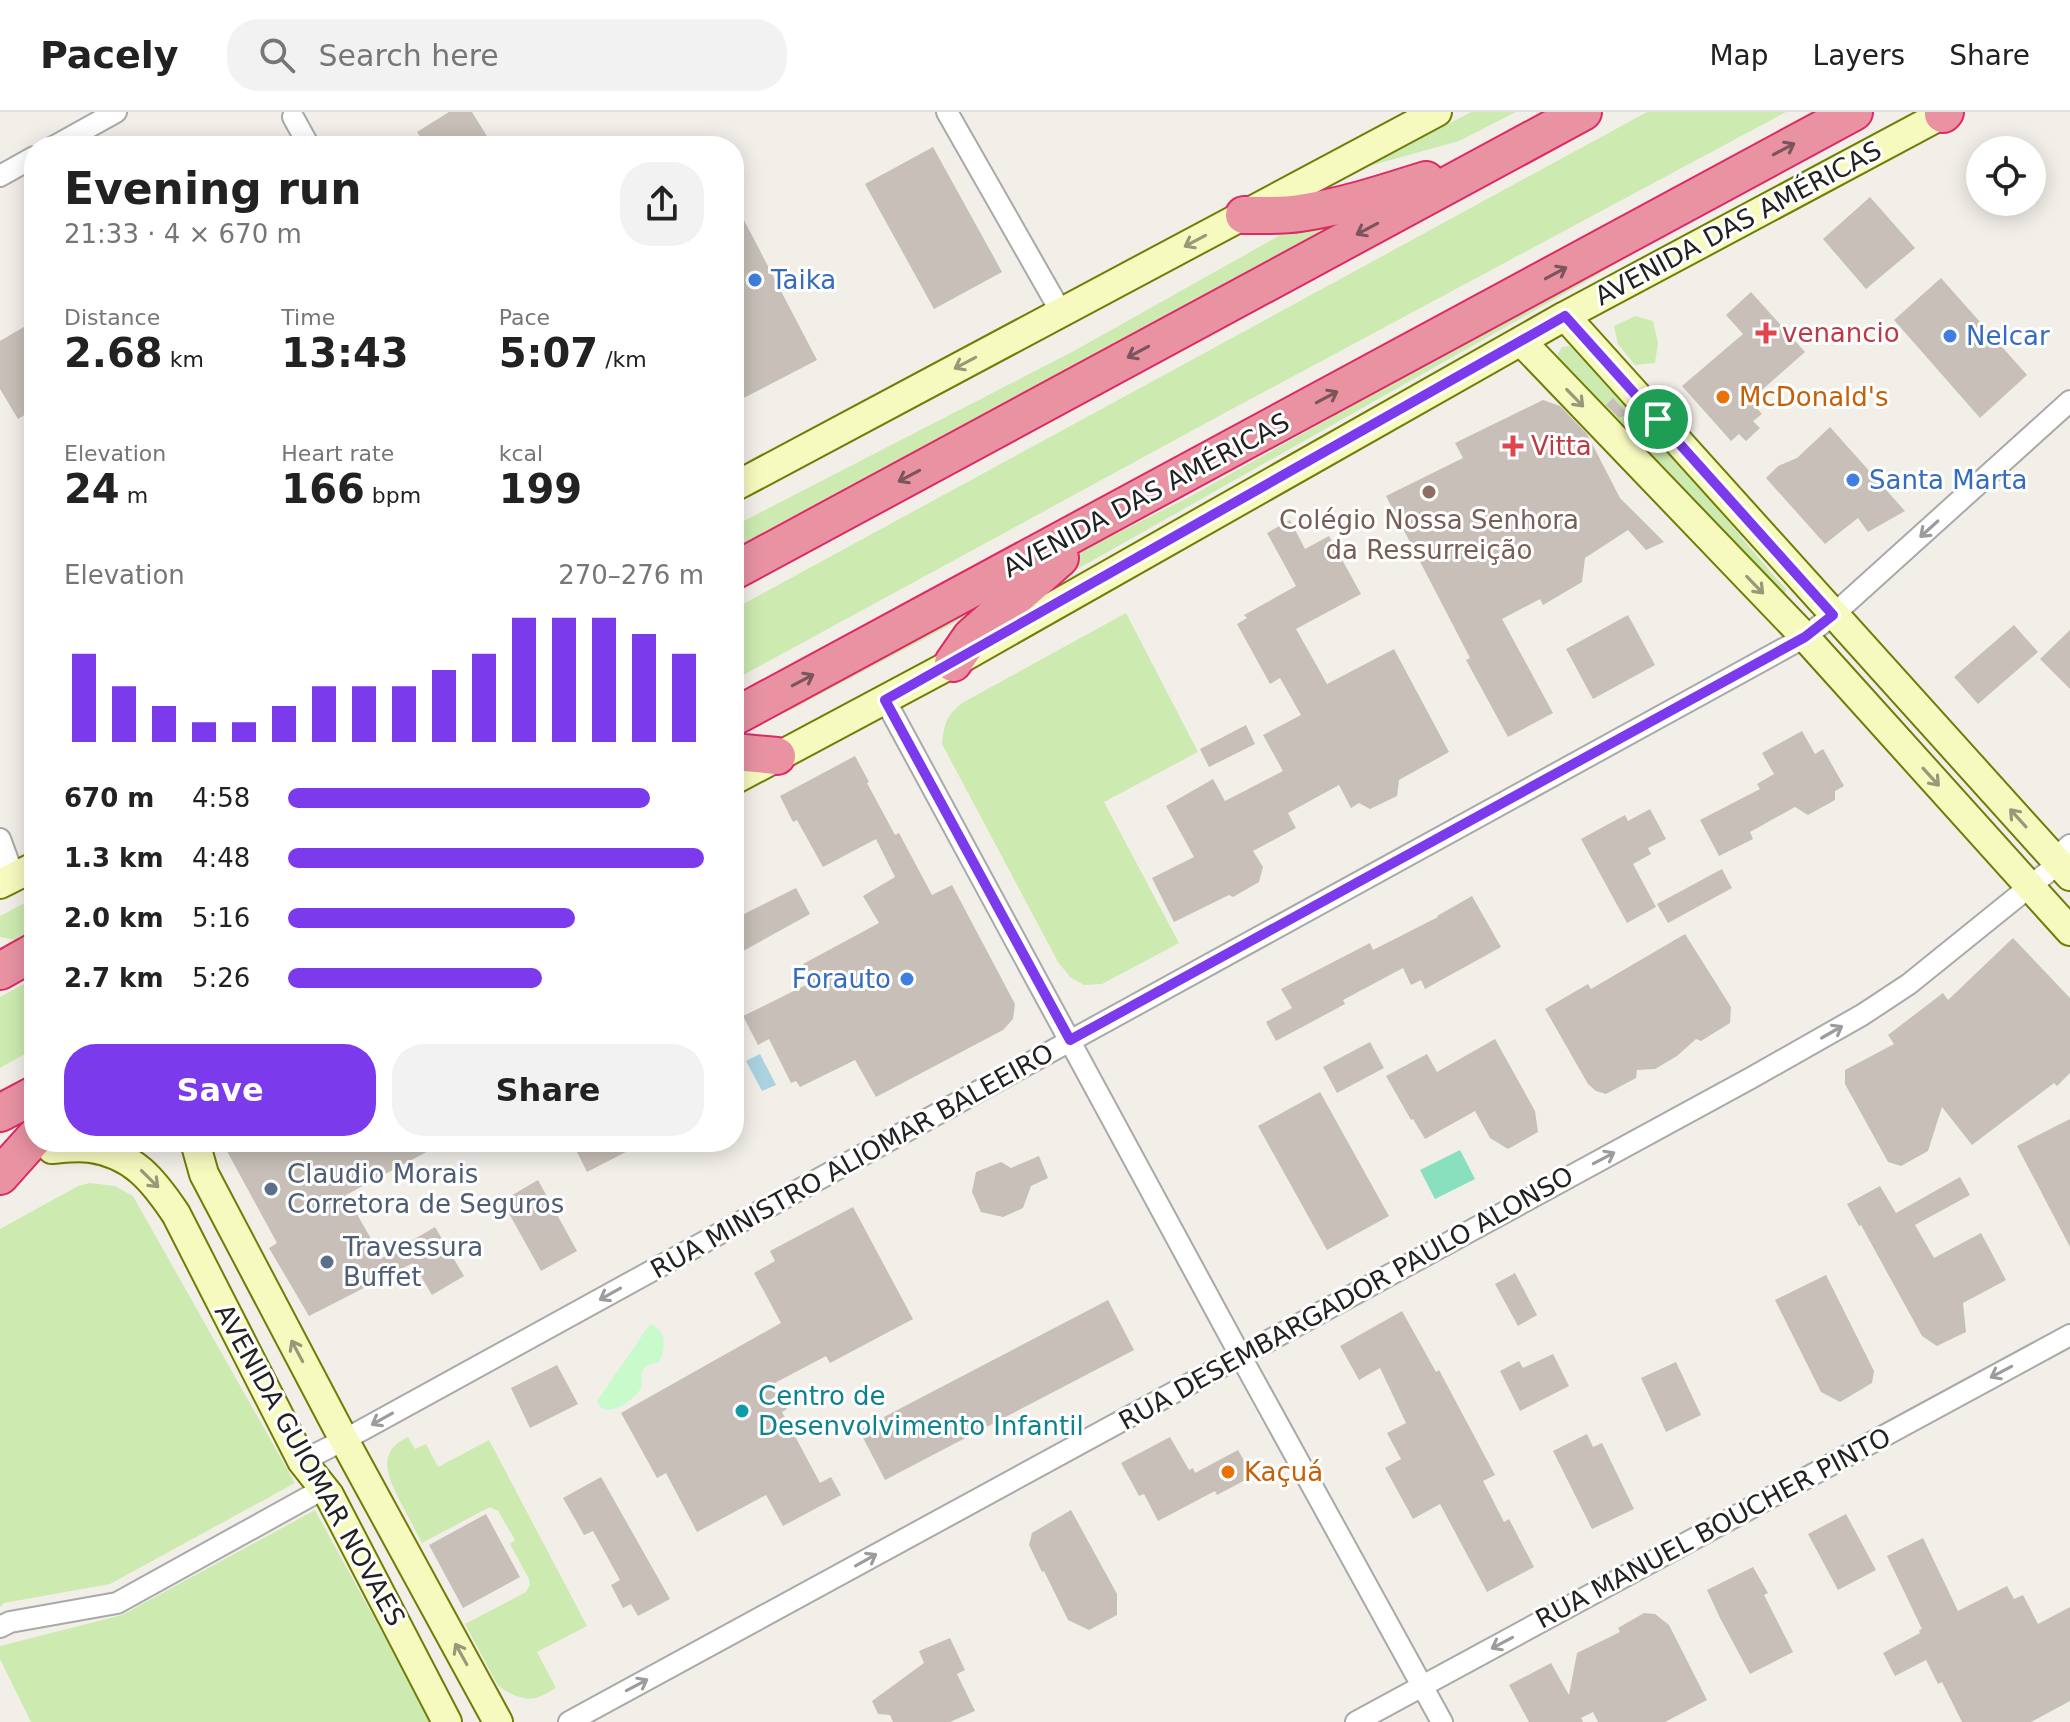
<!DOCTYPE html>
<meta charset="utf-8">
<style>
:root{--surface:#fff;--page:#f2f2f2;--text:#222;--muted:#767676;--line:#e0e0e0;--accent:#7c3aed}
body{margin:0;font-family:"DejaVu Sans",sans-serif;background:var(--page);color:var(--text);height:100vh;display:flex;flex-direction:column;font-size:30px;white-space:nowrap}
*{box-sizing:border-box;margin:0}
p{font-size:26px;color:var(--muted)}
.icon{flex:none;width:44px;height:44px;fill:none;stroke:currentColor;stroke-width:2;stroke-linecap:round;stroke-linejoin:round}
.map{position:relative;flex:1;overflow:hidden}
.panel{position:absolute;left:24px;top:24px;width:720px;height:1016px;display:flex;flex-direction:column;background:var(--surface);border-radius:32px;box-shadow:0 4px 20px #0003}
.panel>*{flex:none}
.controls{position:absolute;left:1966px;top:24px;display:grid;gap:16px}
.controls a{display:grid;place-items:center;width:80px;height:80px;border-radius:50%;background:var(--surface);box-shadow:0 4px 20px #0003;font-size:40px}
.pin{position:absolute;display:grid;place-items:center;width:68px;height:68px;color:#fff;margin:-34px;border:4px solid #fff;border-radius:50%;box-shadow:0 2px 8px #0007}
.round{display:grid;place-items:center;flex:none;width:84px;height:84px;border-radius:32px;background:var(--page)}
.head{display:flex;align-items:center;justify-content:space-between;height:136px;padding:0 40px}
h1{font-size:44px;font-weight:600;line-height:60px}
.stats{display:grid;grid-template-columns:repeat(3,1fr);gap:12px;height:136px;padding:8px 40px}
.stats div{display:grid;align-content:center}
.stats b{font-size:40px;font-weight:600}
.stats small{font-size:22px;font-weight:400}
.stats p{font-size:22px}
.chart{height:224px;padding:16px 40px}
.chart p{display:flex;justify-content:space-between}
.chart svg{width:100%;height:144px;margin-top:8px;stroke:var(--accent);stroke-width:6}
.cta{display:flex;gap:16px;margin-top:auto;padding:16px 40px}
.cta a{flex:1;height:92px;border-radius:32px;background:var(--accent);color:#fff;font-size:32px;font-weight:600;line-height:92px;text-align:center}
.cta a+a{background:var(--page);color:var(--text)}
ul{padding:0 40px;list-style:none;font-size:26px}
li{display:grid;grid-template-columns:128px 96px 1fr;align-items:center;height:60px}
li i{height:20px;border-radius:10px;background:var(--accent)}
header{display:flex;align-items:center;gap:48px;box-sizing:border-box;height:112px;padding:0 40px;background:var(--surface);border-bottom:2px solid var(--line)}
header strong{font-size:38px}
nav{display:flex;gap:44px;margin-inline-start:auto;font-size:28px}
.search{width:560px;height:72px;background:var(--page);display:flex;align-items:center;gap:20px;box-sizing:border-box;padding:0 28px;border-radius:32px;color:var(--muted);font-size:30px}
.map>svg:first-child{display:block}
.grass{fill:#cdebb0}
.park{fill:#c8facc}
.pitch{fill:#88e0be}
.water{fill:#aad3df}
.building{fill:#c7bfb8}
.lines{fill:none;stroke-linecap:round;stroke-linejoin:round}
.street-casing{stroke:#a9a9a9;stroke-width:24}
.secondary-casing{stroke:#707d05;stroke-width:32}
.highway-casing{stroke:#dc2a67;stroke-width:40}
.street{stroke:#fff;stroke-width:20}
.secondary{stroke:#f7fabf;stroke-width:28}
.highway{stroke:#e892a2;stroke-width:36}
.oneway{stroke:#7b545c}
.oneway2{stroke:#979978}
.oneway3{stroke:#9c9c9c}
.route-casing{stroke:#fff;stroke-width:16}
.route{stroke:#7c3aed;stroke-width:10}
.shop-dot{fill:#3f7fe0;stroke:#fff;stroke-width:3}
.health-dot{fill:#e0444e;stroke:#fff;stroke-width:3}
.food-dot{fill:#e8710a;stroke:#fff;stroke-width:3}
.education-dot{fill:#8d6e63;stroke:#fff;stroke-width:3}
.service-dot{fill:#5c6f8a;stroke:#fff;stroke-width:3}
.culture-dot{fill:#0f9aa8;stroke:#fff;stroke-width:3}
.labels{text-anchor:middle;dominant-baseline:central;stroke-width:6;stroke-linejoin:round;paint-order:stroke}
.street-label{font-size:26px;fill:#222;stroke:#fff}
.shop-label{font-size:26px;fill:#366cbe;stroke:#fff;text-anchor:start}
.health-label{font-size:26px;fill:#be3a42;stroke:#fff;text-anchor:start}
.food-label{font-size:26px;fill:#c56008;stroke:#fff;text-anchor:start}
.education-label{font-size:26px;fill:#785e54;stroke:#fff}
.service-label{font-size:26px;fill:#4e5e75;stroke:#fff;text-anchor:start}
.culture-label{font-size:26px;fill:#0d838f;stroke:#fff;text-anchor:start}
</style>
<header>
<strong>Pacely</strong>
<div class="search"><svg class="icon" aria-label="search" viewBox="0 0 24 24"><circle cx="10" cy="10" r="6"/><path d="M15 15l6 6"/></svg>Search here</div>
<nav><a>Map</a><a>Layers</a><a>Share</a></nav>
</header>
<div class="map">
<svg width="2070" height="1610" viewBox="0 0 2070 1610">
<rect width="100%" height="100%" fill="#f2efe9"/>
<path class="grass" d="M 1471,0 L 1516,0 L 1459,29 L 1369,54 Z
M 1647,0 L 1786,0 L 1219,304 L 734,568 L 734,497 Z
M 1863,0 L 1874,0 L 1709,90 L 1594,165 L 1044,476 L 1072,444 L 1189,385 L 1327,308 L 1430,238 Z
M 1395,85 L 734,446 L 734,414 L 1072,240 L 1300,112 Z
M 1635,204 L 1653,209 L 1658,231 L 1655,251 L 1635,253 L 1618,232 L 1614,214 Z
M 1570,234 L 1578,237 L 1611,270 L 1774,464 L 1786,477 L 1785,483 L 1781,485 L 1557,250 L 1558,242 L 1562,235 Z
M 1011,464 L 973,501 L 791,598 L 763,608 Z
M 1126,501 L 1198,640 L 1104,690 L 1179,831 L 1102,872 L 1084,873 L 1070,865 L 1058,850 L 942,632 C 944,612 946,604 962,591 Z
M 34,786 L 34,824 L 24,830 L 0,825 L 0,804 Z
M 24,872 L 34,879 L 34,937 L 0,956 L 0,885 Z
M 90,1071 L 115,1074 L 133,1084 L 295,1371 L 110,1472 L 4,1491 L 0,1495 L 0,1117 L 78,1074 Z
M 408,1325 L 415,1337 L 426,1332 L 438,1355 L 489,1328 L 587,1514 L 537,1540 L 556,1576 C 550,1579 543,1584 536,1586 C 524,1589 505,1581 497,1572 L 465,1512 L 526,1480 L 530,1473 L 529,1467 L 510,1432 L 515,1428 L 498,1399 L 490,1395 L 422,1431 C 415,1418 408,1404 401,1391 C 388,1366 375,1340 408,1325 Z
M 315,1398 L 431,1610 L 31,1610 L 0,1547 L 0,1534 L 122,1503 Z"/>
<path class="park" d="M 650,1212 C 667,1217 666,1236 659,1250 C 641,1255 641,1256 642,1274 C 636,1288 604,1310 597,1289 Z"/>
<path class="pitch" d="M 1460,1038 L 1475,1067 L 1435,1087 L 1420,1058 Z"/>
<path class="water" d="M 760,942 L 776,973 L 762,979 L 746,949 Z"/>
<path class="building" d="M 449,0 L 472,0 L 493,34 L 426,34 L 417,20 Z
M 933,35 L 1002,160 L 934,197 L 865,72 Z
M 1870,85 L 1915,136 L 1866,177 L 1823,127 Z
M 734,89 L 817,248 L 734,291 Z
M 1941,166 L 2027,263 L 1980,306 L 1894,208 Z
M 1751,180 L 1805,240 L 1754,285 L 1757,288 L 1752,291 L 1762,302 L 1753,309 L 1760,316 L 1746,329 L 1739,322 L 1731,329 L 1682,274 L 1743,222 L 1726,203 Z
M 34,209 L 34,297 L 18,307 L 0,277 L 0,229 Z
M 1613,286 L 1628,302 L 1619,306 L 1606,293 Z
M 1543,288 L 1560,294 L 1587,322 L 1620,386 L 1664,430 L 1646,438 L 1628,418 L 1585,446 L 1582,470 L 1543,493 L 1540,487 L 1502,507 L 1553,601 L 1508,625 L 1466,548 L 1470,546 L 1386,384 L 1463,346 L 1455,331 Z
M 1830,315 L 1905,399 L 1868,420 L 1858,406 L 1825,432 L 1766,366 L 1778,354 L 1797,346 Z
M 1290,408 L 1305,437 L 1329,424 L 1361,482 L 1296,517 L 1327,572 L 1394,537 L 1449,640 L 1399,668 L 1397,684 L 1370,697 L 1359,691 L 1351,696 L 1339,673 L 1288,701 L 1296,716 L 1253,739 L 1263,755 L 1259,770 L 1233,785 L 1229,783 L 1174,810 L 1152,766 L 1194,745 L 1166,694 L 1213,667 L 1225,689 L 1283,659 L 1263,623 L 1301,603 L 1280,566 L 1270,572 L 1237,512 L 1247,506 L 1244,503 L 1296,474 L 1267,421 Z
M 1628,503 L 1655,553 L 1593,587 L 1566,537 Z
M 2014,513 L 2038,540 L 1978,592 L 1954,565 Z
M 2070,518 L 2070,577 L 2040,547 Z
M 1246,613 L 1255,632 L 1209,655 L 1200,637 Z
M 1802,619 L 1815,642 L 1823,637 L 1844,674 L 1835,679 L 1835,688 L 1808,703 L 1795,695 L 1750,720 L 1753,727 L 1719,744 L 1700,708 L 1760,677 L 1757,672 L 1774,662 L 1762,641 Z
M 855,644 L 869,670 L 867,671 L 895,723 L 899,721 L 932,783 L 952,773 L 1015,892 L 1013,907 L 1003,918 L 876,985 L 855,948 L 800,975 L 796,969 L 791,971 L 769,927 L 758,933 L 743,904 L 812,870 L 803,852 L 879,811 L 863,784 L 895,765 L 876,727 L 823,755 L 797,708 L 793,710 L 780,684 Z
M 1650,697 L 1666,727 L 1648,736 L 1651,742 L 1633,752 L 1656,795 L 1627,811 L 1581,727 L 1625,703 L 1628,709 Z
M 1722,757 L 1732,776 L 1668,811 L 1657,792 Z
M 796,776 L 810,802 L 734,844 L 734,807 Z
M 1472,784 L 1501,835 L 1425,877 L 1421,868 L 1411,873 L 1403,856 L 1343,888 L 1345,892 L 1276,929 L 1266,910 L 1292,896 L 1281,877 L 1370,831 L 1373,838 L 1438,805 L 1437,804 Z
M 1685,822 L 1731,895 L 1730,911 L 1701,929 L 1696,927 L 1677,944 L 1655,957 L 1637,958 L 1636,966 L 1606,982 L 1596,979 L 1588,972 L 1545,897 L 1588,872 L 1591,877 Z
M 2013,826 L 2070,886 L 2070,961 L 2057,974 L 2054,971 L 1972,1033 L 1942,995 L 1928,1039 L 1901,1054 L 1888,1050 L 1845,972 L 1845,958 L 1894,932 L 1888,923 L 1943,881 L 1948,888 Z
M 1495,927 L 1535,999 L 1538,1020 L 1508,1037 L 1490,1026 L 1475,999 L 1425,1027 L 1413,1007 L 1411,1008 L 1386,964 L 1427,942 L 1437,960 Z
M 1370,930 L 1384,956 L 1337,981 L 1323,955 Z
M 1320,980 L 1389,1104 L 1327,1138 L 1258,1014 Z
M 2070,1007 L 2070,1135 L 2017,1034 Z
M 222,1030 L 445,1030 L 346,1083 L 382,1146 L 435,1115 L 464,1164 L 432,1183 L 413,1151 L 309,1204 L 269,1136 L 277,1131 Z
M 572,1030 L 645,1030 L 587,1060 Z
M 1039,1044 L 1048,1066 L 1031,1074 L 1023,1096 L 1003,1105 L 981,1100 L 972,1080 L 976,1060 L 1001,1050 L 1011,1056 Z
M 1960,1065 L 1970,1083 L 1915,1113 L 1934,1146 L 1981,1121 L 2006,1168 L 1963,1191 L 1966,1220 L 1937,1234 L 1922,1224 L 1861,1113 L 1859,1114 L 1847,1092 L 1880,1074 L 1896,1101 Z
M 538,1068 L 577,1139 L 541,1159 L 502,1089 Z
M 853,1095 L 913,1207 L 830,1251 L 826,1244 L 773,1272 L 787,1297 L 782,1300 L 820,1371 L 831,1365 L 841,1383 L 783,1414 L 766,1383 L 697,1420 L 666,1361 L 657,1366 L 621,1301 L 781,1211 L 754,1161 L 775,1149 L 770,1139 Z
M 1515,1161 L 1537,1203 L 1518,1214 L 1495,1172 Z
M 1826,1163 L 1874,1259 L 1872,1271 L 1840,1290 L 1821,1280 L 1775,1188 Z
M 1108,1188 L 1134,1238 L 885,1368 L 859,1318 Z
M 1402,1199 L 1436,1260 L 1439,1258 L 1495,1363 L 1483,1369 L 1504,1410 L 1509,1407 L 1534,1455 L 1487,1480 L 1440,1392 L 1413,1407 L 1385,1356 L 1401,1347 L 1387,1321 L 1406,1311 L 1380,1256 L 1359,1268 L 1340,1234 Z
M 1553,1242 L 1569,1274 L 1520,1299 L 1500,1259 L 1519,1249 L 1523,1256 Z
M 1676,1250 L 1701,1303 L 1666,1320 L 1641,1266 Z
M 557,1253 L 578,1292 L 530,1316 L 511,1276 Z
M 1587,1322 L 1593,1335 L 1602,1331 L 1634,1397 L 1592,1417 L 1553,1339 Z
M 1170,1325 L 1189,1358 L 1193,1356 L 1195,1361 L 1238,1338 L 1253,1364 L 1217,1383 L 1215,1379 L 1158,1409 L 1144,1382 L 1139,1384 L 1121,1351 Z
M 601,1365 L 670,1487 L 638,1504 L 631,1492 L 623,1496 L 611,1473 L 620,1468 L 593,1419 L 584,1423 L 563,1386 Z
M 1071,1398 L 1117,1482 L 1117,1503 L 1089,1518 L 1068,1508 L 1044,1459 L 1042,1460 L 1029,1433 L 1032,1421 Z
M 486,1402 L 520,1465 L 463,1496 L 429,1433 Z
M 1846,1402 L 1876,1458 L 1838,1478 L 1808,1422 Z
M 1923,1426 L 1958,1499 L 2007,1474 L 2014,1487 L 2023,1483 L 2038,1512 L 2070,1495 L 2070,1589 L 2031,1610 L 1962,1610 L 1942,1570 L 1938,1572 L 1926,1548 L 1895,1564 L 1883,1541 L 1920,1521 L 1919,1518 L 1922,1517 L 1887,1444 Z
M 1753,1455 L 1768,1481 L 1764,1483 L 1793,1540 L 1750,1562 L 1720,1506 L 1707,1478 Z
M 1644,1501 L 1655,1502 L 1669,1513 L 1707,1588 L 1665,1610 L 1598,1610 L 1593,1600 L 1581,1606 L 1583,1610 L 1529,1610 L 1509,1573 L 1551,1551 L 1569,1583 L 1577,1541 L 1620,1520 L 1618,1516 Z
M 950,1526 L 965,1558 L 957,1562 L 975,1599 L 950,1610 L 893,1610 L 890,1603 L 878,1602 L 872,1589 L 924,1551 L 919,1539 Z"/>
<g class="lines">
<defs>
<path id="street" d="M 947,0 L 1061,200
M 293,5 L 309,34
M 55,34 L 116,0
M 0,64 L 34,45
M 885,588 L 1240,1243 L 1442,1610
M 0,727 L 14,765
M 2054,747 L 2070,733
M 302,1349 L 344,1328 L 1805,525 L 1833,503 L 2070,289
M 0,1515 L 10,1510 L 117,1491 L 314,1382
M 569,1610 L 1751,966 L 1862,903 L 1909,872 L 2059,751
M 1356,1610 L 2070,1223"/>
<path id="secondary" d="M 1565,204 L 2070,764
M 1521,229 L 1805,525 L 2070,819
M 734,375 L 1437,0
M 734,668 L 953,551 L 1565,204 L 1947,0
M 0,772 L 34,755
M 195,1030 L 204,1062 L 344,1328 L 498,1610
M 52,1037 C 65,1036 78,1034 90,1036 C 133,1042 154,1069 176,1102 L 302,1349 L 329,1383 L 447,1610"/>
<path id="highway" d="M 1943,2 L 1945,0
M 1244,103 C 1262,103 1281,104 1300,101 C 1342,95 1385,81 1426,68
M 734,459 L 1583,0
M 953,551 L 971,525 L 1060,446
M 734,605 L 1854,0
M 734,640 L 777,644
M 0,859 L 34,840
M 0,1001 L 34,983
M 0,1064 L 34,1026"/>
</defs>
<use href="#street" class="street-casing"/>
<use href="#secondary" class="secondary-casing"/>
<use href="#highway" class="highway-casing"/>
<use href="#street" class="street"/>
<use href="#secondary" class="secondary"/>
<use href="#highway" class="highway"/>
</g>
<defs><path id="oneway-shaft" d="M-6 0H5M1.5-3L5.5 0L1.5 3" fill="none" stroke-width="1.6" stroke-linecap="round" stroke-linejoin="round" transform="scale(2)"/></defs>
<g class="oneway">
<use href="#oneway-shaft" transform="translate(1784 37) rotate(-28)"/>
<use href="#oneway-shaft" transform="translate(1367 117) rotate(152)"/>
<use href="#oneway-shaft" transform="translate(1556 161) rotate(-28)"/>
<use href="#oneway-shaft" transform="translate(1138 240) rotate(152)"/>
<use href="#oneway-shaft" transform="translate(1327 285) rotate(-28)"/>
<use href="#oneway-shaft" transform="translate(909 364) rotate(152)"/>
<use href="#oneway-shaft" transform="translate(803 568) rotate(-28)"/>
</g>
<g class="oneway2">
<use href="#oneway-shaft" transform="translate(1195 129) rotate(152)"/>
<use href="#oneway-shaft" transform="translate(965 251) rotate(152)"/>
<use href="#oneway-shaft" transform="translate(1575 286) rotate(46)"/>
<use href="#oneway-shaft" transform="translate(1755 473) rotate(46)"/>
<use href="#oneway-shaft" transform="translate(1931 665) rotate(48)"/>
<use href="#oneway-shaft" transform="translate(2018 706) rotate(-132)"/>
<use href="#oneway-shaft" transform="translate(150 1067) rotate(45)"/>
<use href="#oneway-shaft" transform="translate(297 1239) rotate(-118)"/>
<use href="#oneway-shaft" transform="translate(461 1542) rotate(-119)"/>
</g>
<g class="oneway3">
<use href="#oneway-shaft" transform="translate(1929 417) rotate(138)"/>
<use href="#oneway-shaft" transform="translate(1832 920) rotate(-30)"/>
<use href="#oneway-shaft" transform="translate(1604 1046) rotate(-28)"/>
<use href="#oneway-shaft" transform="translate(610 1182) rotate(151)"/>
<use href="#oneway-shaft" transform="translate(2001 1260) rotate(152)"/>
<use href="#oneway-shaft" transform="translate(382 1307) rotate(151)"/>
<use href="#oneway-shaft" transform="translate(866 1448) rotate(-29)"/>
<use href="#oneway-shaft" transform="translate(1502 1531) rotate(152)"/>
<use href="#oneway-shaft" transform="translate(637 1573) rotate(-28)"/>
</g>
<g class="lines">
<defs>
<path id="route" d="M 1565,204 L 1833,503 L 1805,525 L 1070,928 L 885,588 Z"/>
</defs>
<use href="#route" class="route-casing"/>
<use href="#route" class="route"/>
</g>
<g class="shop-dot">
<circle cx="755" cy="168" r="8"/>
<circle cx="1950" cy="224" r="8"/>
<circle cx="1853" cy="368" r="8"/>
<circle cx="907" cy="867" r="8"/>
</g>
<g class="health-dot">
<path d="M1762 209h8v8h8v8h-8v8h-8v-8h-8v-8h8z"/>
<path d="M1509 322h8v8h8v8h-8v8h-8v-8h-8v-8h8z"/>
</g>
<g class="food-dot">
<circle cx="1723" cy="285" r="8"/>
<circle cx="1228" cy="1360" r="8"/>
</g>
<circle class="education-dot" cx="1429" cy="380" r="8"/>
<g class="service-dot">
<circle cx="271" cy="1077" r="8"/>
<circle cx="327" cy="1150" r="8"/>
</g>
<circle class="culture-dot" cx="742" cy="1299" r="8"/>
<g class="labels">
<g class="street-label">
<text transform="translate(1738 111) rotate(-28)">AVENIDA DAS AMÉRICAS</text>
<text transform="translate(1146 383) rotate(-28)">AVENIDA DAS AMÉRICAS</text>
<text transform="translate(852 1049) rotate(-29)">RUA MINISTRO ALIOMAR BALEEIRO</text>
<text transform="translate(1346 1186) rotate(-29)">RUA DESEMBARGADOR PAULO ALONSO</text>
<text transform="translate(310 1353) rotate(61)">AVENIDA GUIOMAR NOVAES</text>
<text transform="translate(1713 1416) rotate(-28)">RUA MANUEL BOUCHER PINTO</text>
</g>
<g class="shop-label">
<text x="771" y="168">Taika</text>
<text x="1966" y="224">Nelcar</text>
<text x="1869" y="368">Santa Marta</text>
<text x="891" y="867" text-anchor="end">Forauto</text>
</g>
<g class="health-label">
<text x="1782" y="221">venancio</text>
<text x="1531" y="334">Vitta</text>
</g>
<g class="food-label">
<text x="1739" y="285">McDonald's</text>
<text x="1244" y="1360">Kaçuá</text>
</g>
<g class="education-label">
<text x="1429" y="408">Colégio Nossa Senhora<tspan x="1429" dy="30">da Ressurreição</tspan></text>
</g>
<g class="service-label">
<text x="287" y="1062">Claudio Morais<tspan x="287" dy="30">Corretora de Seguros</tspan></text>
<text x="343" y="1135">Travessura<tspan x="343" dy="30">Buffet</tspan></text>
</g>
<g class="culture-label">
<text x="758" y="1284">Centro de<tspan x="758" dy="30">Desenvolvimento Infantil</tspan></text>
</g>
</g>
</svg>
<div class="controls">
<a><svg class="icon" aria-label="locate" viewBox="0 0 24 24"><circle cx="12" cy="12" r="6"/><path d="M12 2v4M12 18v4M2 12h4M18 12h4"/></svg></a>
</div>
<div class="pin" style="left:1658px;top:307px;background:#1e9e55"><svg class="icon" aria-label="arrive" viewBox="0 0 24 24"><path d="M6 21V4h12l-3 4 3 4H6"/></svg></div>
<section class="panel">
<div class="head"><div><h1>Evening run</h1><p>21:33 · 4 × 670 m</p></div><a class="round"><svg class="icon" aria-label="share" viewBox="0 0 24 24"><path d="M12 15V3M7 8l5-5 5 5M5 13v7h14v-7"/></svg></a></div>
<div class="stats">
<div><p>Distance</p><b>2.68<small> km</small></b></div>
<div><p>Time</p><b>13:43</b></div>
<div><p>Pace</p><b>5:07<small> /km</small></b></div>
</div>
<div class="stats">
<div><p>Elevation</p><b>24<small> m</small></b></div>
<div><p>Heart rate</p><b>166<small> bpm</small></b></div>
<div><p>kcal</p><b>199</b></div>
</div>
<div class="chart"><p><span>Elevation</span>270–276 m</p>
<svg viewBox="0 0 160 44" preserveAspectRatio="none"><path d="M5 44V17M15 44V27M25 44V33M35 44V38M45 44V38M55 44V33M65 44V27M75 44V27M85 44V27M95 44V22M105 44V17M115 44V6M125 44V6M135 44V6M145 44V11M155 44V17"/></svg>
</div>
<ul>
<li><b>670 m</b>4:58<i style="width:87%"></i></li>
<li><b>1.3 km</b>4:48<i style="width:100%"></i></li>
<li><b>2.0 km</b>5:16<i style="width:69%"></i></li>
<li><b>2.7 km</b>5:26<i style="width:61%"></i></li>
</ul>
<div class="cta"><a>Save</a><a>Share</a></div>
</section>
</div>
